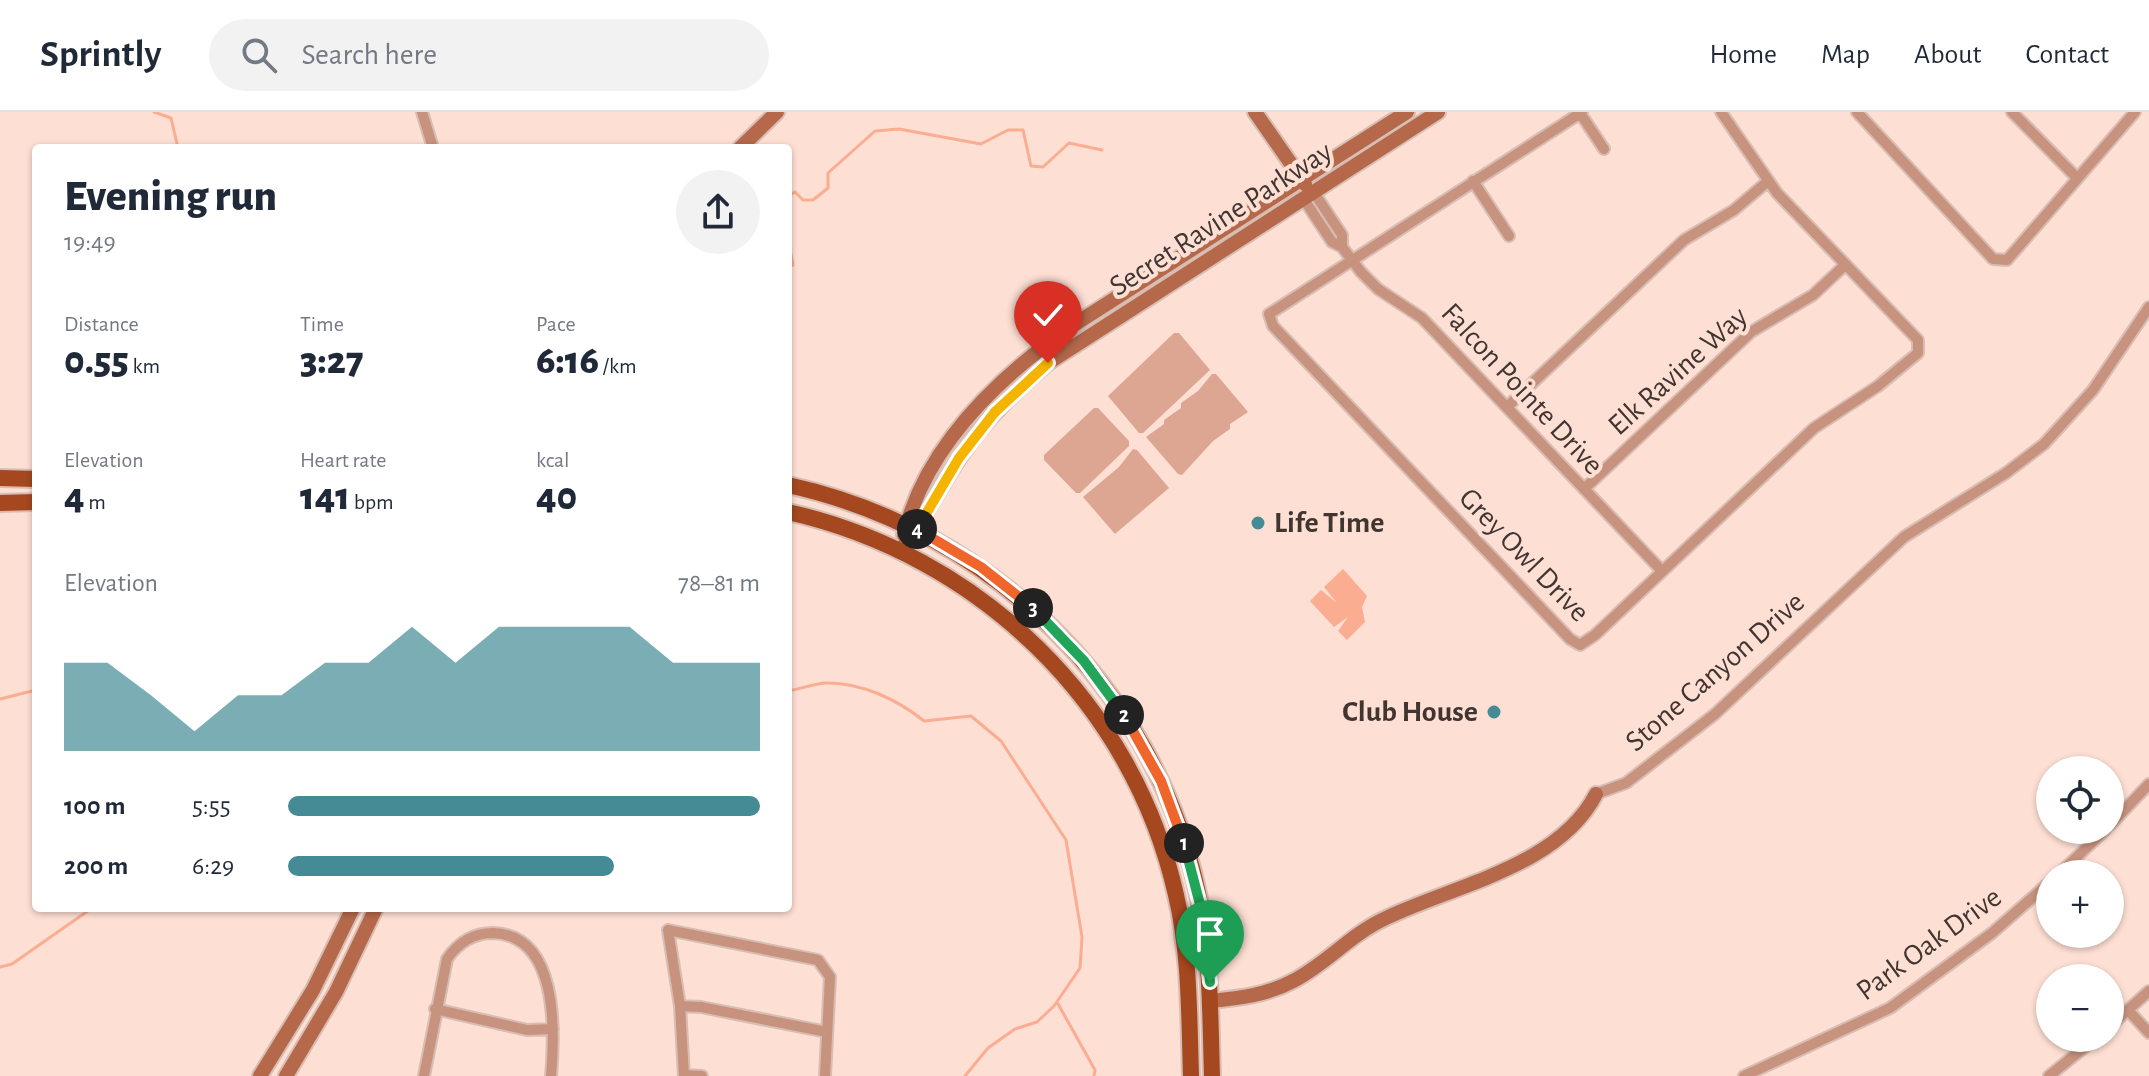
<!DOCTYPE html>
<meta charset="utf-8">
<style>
:root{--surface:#fff;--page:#f2f2f3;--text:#1f2937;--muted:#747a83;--line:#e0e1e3;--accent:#448b95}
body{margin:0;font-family:"Alegreya Sans",sans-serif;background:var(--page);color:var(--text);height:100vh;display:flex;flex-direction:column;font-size:30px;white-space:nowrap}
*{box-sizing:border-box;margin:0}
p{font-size:26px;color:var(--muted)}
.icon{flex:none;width:44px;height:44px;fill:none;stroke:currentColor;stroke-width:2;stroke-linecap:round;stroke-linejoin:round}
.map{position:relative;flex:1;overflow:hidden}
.drawer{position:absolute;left:32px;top:32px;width:760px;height:768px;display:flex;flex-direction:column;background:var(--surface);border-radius:8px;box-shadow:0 2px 6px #0004}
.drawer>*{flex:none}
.fabs{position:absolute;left:2036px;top:644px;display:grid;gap:16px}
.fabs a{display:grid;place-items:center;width:88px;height:88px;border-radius:50%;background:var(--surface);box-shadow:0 2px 6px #0004;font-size:40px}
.pin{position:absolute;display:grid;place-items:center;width:68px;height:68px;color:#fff;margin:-82px -34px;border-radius:50% 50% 50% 0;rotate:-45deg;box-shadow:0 0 8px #0007}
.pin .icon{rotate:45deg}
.km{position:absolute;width:40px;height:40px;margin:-20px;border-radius:50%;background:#222;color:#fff;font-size:22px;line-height:40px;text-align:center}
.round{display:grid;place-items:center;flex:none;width:84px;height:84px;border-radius:42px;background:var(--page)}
.headline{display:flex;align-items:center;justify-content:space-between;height:136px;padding:0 32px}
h1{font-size:44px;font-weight:800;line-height:60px}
.metrics{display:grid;grid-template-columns:repeat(3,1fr);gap:12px;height:136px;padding:8px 32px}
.metrics div{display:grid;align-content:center}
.metrics b{font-size:40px;font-weight:800}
.metrics small{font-size:22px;font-weight:400}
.metrics p{font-size:22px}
.chart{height:224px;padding:16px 32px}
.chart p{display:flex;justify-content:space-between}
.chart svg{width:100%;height:144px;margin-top:8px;fill:var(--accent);opacity:.7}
ul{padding:0 32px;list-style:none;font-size:26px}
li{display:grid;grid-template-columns:128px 96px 1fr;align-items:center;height:60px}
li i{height:20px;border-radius:10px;background:var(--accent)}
header{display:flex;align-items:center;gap:48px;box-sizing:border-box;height:112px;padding:0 40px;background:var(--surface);border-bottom:2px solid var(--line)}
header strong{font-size:38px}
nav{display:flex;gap:44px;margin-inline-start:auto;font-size:28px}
.search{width:560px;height:72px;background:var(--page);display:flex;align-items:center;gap:20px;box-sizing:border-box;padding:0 28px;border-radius:44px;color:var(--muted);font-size:30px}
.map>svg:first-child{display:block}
.green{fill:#dca692}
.water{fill:#faad90}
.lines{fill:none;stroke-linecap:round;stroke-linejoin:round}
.stream{stroke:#faad90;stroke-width:3}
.street-casing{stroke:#d8bdb3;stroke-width:14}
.secondary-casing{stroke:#d8bdb3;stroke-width:18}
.primary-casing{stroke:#d8bdb3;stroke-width:20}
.street{stroke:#c8937e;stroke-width:10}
.secondary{stroke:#b5684a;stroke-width:14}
.primary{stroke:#a5471f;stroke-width:16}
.split-1-casing{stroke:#fff;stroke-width:16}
.split-2-casing{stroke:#fff;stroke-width:16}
.split-3-casing{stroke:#fff;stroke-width:16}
.split-4-casing{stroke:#fff;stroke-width:16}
.split-5-casing{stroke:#fff;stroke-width:16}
.split-6-casing{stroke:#fff;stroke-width:16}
.split-1{stroke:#22a559;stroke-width:10}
.split-2{stroke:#f0652b;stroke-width:10}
.split-3{stroke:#22a559;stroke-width:10}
.split-4{stroke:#f0652b;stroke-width:10}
.split-5{stroke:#f5b400;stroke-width:10}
.split-6{stroke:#f5b400;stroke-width:10}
.poi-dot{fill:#448b95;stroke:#fedfd4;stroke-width:3}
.labels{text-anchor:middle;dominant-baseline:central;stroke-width:8;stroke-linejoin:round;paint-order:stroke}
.street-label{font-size:30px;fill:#413531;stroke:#fedfd4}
.poi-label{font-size:30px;font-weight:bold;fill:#413531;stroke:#fedfd4;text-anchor:start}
</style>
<header>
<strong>Sprintly</strong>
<div class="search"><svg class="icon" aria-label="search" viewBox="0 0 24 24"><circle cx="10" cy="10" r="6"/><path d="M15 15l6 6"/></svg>Search here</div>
<nav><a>Home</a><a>Map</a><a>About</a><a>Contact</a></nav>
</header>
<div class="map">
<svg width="2149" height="964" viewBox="0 0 2149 964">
<rect width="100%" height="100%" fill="#fedfd4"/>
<path class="green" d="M 1174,221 L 1179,221 L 1210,258 L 1143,321 L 1139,321 L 1108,284 Z
M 1212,262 L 1216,262 L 1248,300 L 1230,312 L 1230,317 L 1213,329 L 1182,363 L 1178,362 L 1146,325 L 1164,312 L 1164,308 L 1181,296 L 1181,291 L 1198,279 Z
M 1094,296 L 1098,296 L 1129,329 L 1129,334 L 1080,381 L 1076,381 L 1044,348 L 1044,343 Z
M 1133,337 L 1137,338 L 1169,376 L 1115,422 L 1083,385 L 1119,355 Z"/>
<path class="water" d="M 1343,457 L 1367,484 L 1362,495 L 1365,510 L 1347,528 L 1338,519 L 1348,505 L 1334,515 L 1310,489 L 1321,478 L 1337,491 L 1324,475 Z"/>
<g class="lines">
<path class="stream" d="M 154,0 L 171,6 L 178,36
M 788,84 L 795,80 L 803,88 L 813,88 L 828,76 L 828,61 L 875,19 L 899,17 L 981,32 L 1008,18 L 1023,18 L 1031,54 L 1043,55 L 1069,31 L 1102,38
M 788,126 L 793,153 L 788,155
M 788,579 C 800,577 813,572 825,571 C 861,570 898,588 924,609 L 971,604 L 1001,629 L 1066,728 L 1082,825 L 1080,856 L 1054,894 L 1037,910 L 1015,917 L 988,936 L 965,964
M 0,587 L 36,578
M 0,855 L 12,852 L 92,796
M 1057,890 L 1095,958 L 1094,964"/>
<defs>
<path id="street" d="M 422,0 L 433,36
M 1582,0 L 1269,202 L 1273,214 L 1570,527 L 1580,533 L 1595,523 L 1814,316 L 1878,274 L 1918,241 L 1918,228 L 1777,81 L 1721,0
M 1857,0 L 1993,147 L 2007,148 L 2135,0
M 2012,0 L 2077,66
M 1580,1 L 1604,37
M 1473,69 L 1509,124
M 1313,79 L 1342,123 L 1342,135 L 1361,160 L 1378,177 L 1422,206 L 1662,459
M 1303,86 L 1332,130 L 1342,135
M 1507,295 L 1684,128 L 1734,98 L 1767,70
M 1584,377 L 1751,220 L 1813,183 L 1845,153
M 1596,682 L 1626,671 L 1715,602 L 1904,425 L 2006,361 L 2044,332 L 2093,278 L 2149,195
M 2110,713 L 2149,672
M 2059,762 L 2105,718
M 680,894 L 701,895 L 827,920
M 435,897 L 527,918 L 553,917
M 2128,898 L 2149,921
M 2110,914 L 2149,879
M 684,963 L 702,964
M 424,964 L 447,847 C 458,831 472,821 493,821 C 558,823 555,917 551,964
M 684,964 L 680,894 L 668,818 L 818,848 L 830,865 L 825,964
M 1744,964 L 1890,896 L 1992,821 L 2050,770
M 2049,964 L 2096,926"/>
<path id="secondary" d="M 1255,0 L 1305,72
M 740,36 L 777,0
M 904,423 C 925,336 998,266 1069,216 L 1407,0
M 900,439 C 923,409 939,376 960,345 C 984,309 1014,280 1048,251 L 1438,0
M 1211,889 C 1240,886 1267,883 1293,869 C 1326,852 1350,823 1384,807 C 1451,774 1559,755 1596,682
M 260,964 L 313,878 L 353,796
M 286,964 L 336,880 L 376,796"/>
<path id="primary" d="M 0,366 L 36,367
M 788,373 C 989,417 1153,574 1197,777 C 1211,839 1210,901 1212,964
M 0,391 L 36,390
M 788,400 C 979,443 1133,591 1176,783 C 1190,842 1189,904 1191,964"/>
</defs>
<use href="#street" class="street-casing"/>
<use href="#secondary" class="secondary-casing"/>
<use href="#primary" class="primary-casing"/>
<use href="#street" class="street"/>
<use href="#secondary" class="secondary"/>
<use href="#primary" class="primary"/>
</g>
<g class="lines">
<defs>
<path id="split-1" d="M 1184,731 L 1203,804 L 1210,870"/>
<path id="split-2" d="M 1124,603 L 1161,669 L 1184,731"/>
<path id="split-3" d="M 1033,496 L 1084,549 L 1124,603"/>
<path id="split-4" d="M 917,417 L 981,455 L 1033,496"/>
<path id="split-5" d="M 917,417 L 959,346 L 995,300"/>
<path id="split-6" d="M 995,300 L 1048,251"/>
</defs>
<use href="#split-1" class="split-1-casing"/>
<use href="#split-2" class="split-2-casing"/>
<use href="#split-3" class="split-3-casing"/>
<use href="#split-4" class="split-4-casing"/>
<use href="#split-5" class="split-5-casing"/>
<use href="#split-6" class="split-6-casing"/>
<use href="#split-1" class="split-1"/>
<use href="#split-2" class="split-2"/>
<use href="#split-3" class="split-3"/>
<use href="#split-4" class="split-4"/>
<use href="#split-5" class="split-5"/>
<use href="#split-6" class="split-6"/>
</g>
<g class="poi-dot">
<circle cx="1258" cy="411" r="8"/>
<circle cx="1494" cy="600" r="8"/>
</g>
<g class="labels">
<g class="street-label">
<text transform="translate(1221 107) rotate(-33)">Secret Ravine Parkway</text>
<text transform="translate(1678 259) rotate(-42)">Elk Ravine Way</text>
<text transform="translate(1522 277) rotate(47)">Falcon Pointe Drive</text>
<text transform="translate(1524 443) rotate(46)">Grey Owl Drive</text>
<text transform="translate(1715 560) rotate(-41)">Stone Canyon Drive</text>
<text transform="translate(1929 832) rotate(-36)">Park Oak Drive</text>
</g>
<g class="poi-label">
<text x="1274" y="411">Life Time</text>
<text x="1478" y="600" text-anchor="end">Club House</text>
</g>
</g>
</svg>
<div class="fabs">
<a><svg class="icon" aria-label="locate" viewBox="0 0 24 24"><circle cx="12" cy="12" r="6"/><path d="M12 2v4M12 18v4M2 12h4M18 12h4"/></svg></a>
<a>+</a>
<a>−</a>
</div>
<div class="pin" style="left:1210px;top:870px;background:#1e9e55"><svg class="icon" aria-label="arrive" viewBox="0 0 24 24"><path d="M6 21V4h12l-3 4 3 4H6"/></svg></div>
<div class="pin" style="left:1048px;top:251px;background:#d93025"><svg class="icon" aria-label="check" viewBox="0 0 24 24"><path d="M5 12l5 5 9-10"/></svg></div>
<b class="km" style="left:1184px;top:731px">1</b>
<b class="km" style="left:1124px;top:603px">2</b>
<b class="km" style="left:1033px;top:496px">3</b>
<b class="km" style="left:917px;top:417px">4</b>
<section class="drawer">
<div class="headline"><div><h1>Evening run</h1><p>19:49</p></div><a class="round"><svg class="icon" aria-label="share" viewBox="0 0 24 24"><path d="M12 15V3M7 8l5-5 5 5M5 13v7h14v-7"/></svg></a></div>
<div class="metrics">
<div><p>Distance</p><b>0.55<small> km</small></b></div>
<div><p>Time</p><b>3:27</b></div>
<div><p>Pace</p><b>6:16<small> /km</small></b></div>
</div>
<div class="metrics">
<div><p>Elevation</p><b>4<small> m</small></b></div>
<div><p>Heart rate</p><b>141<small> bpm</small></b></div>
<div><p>kcal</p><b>40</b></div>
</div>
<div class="chart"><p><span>Elevation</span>78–81 m</p>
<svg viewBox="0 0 160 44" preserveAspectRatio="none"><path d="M0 44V17L10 17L20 27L30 38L40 27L50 27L60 17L70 17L80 6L90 17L100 6L110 6L120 6L130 6L140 17L150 17L160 17V44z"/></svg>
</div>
<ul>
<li><b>100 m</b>5:55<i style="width:100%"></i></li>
<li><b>200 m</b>6:29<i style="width:69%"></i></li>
</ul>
</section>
</div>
